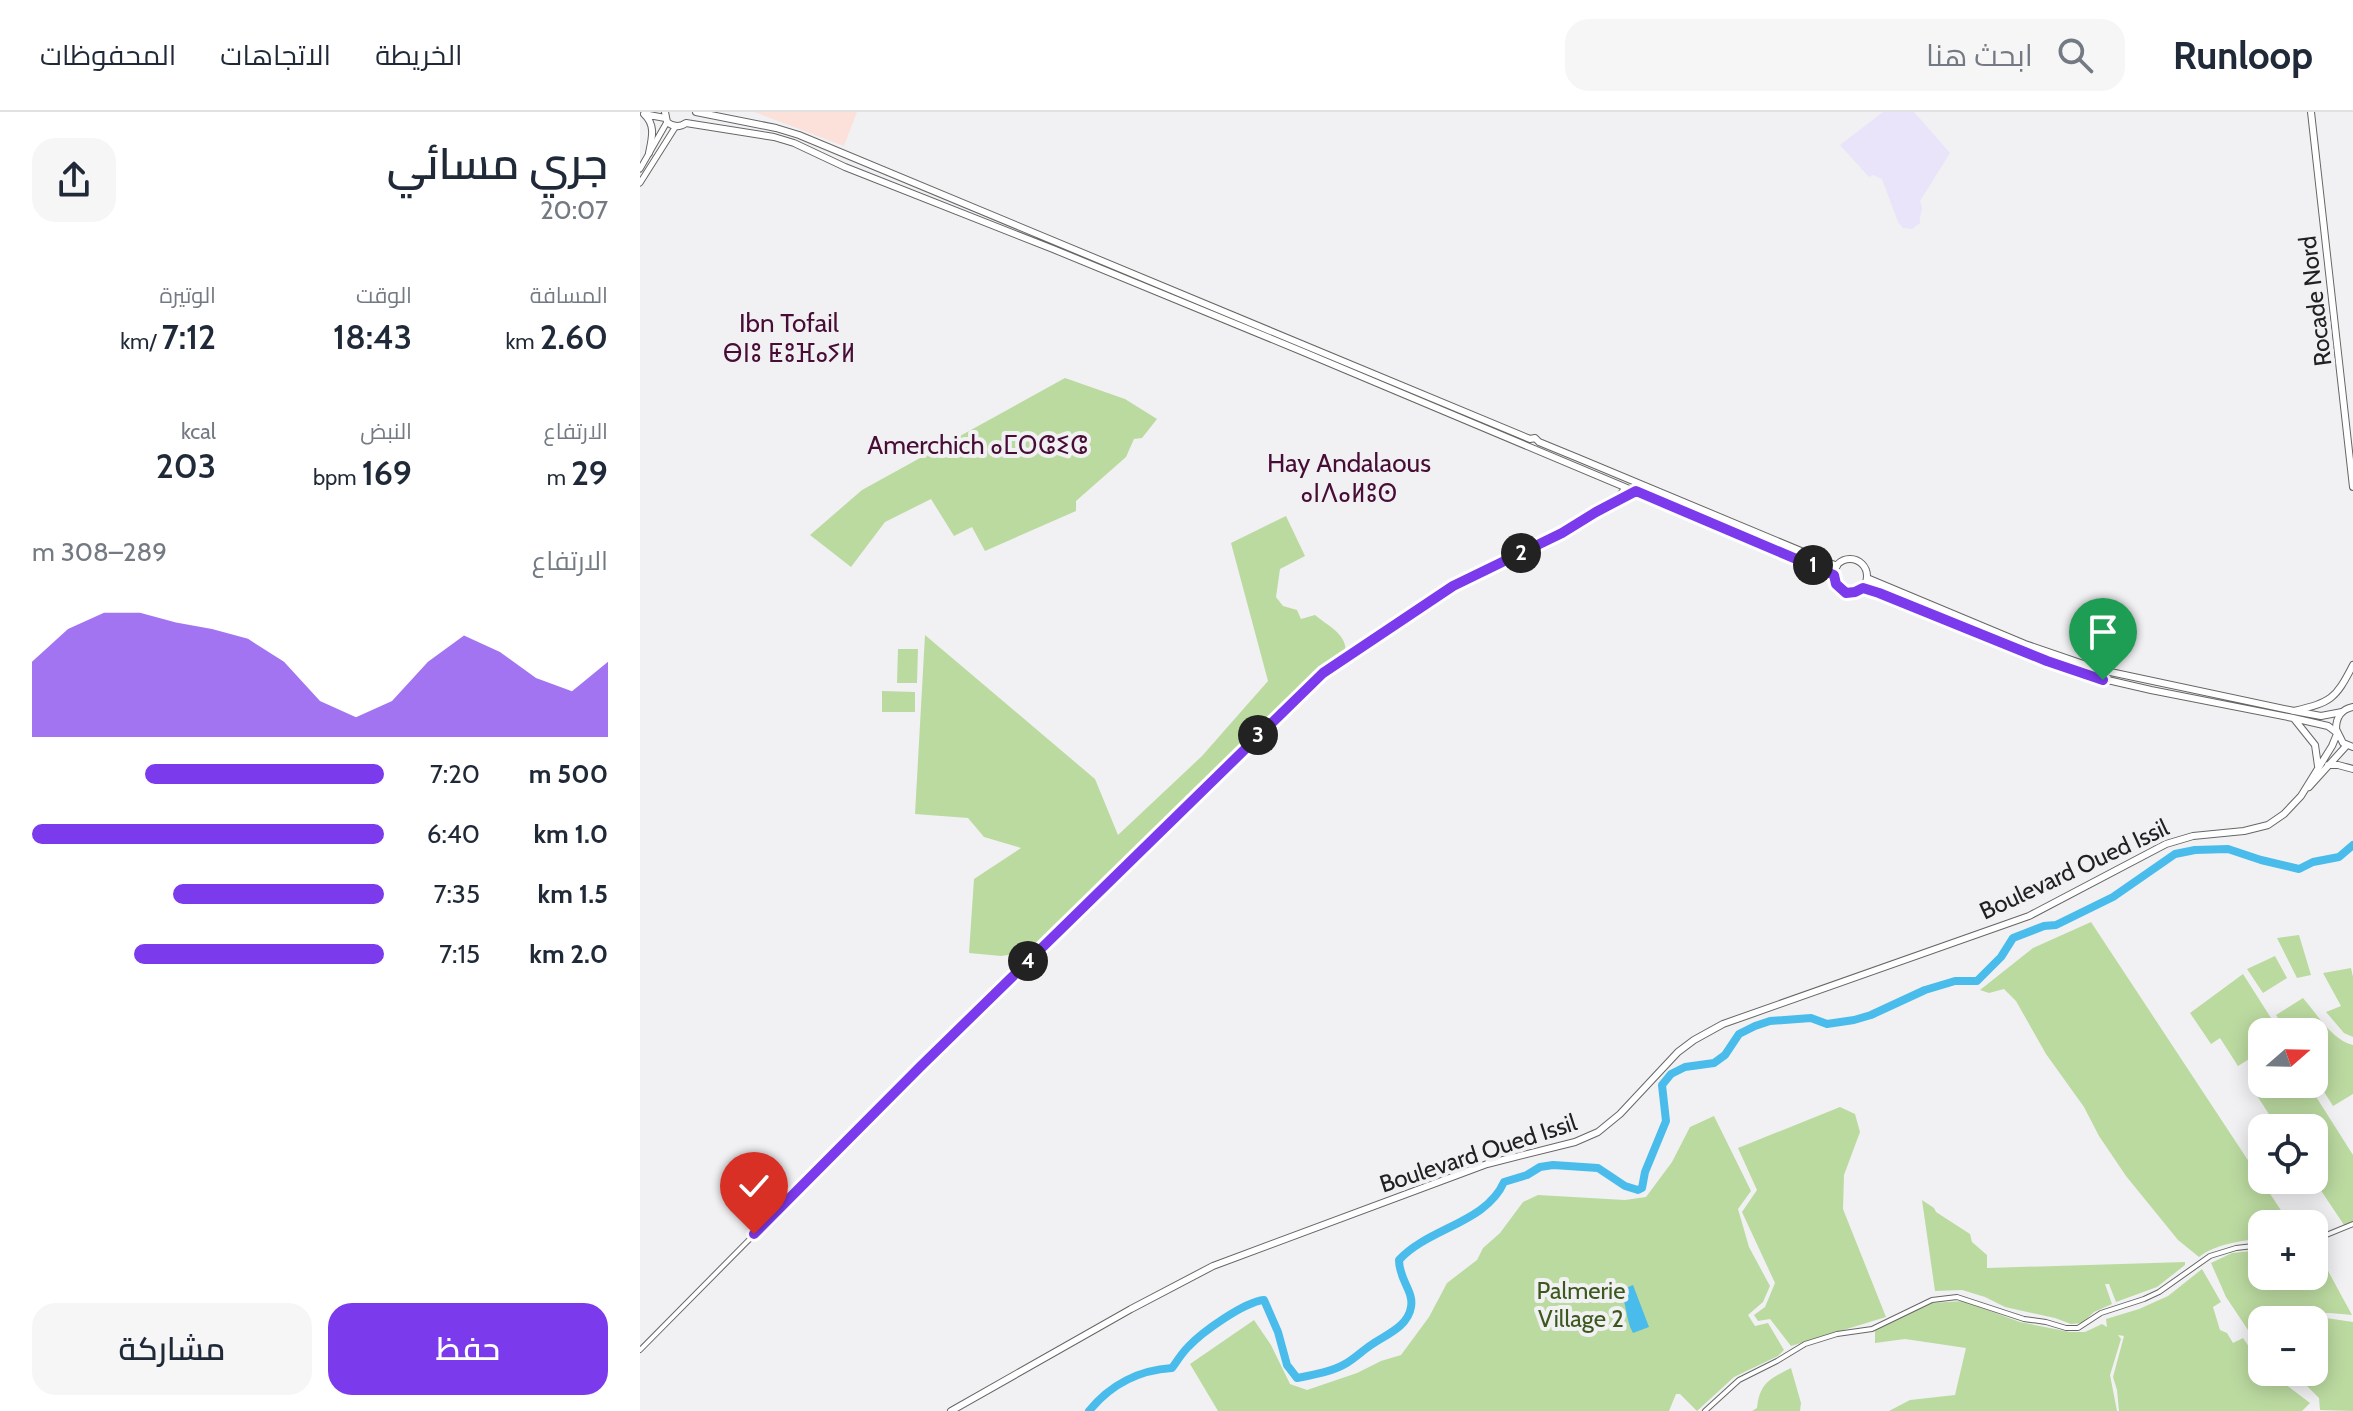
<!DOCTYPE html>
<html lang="ar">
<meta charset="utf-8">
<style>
:root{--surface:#fff;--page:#f6f6f7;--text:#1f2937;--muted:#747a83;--line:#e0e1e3;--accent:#7c3aed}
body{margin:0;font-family:Cabin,Cairo,"Noto Sans Tifinagh",sans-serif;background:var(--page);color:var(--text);direction:rtl;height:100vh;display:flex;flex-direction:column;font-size:30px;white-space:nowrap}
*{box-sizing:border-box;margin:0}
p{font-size:26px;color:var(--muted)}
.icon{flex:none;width:44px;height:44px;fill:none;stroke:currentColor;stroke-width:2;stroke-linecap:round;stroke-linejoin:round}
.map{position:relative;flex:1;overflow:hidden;direction:ltr}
.side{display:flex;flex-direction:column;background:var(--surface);width:640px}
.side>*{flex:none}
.needle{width:52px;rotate:70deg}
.tools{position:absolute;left:1608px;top:906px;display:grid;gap:16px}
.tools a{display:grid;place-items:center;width:80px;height:80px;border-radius:16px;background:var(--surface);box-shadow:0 4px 20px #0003;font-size:40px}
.pin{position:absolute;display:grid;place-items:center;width:68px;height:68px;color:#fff;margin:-82px -34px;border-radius:50% 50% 50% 0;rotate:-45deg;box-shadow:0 0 8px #0007}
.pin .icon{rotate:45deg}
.km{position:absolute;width:40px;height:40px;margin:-20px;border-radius:50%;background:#222;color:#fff;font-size:22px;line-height:40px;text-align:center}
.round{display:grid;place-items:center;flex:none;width:84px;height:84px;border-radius:24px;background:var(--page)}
.headline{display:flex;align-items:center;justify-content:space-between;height:136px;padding:0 32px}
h1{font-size:44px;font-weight:600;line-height:60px}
.metrics{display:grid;grid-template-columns:repeat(3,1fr);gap:12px;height:136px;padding:8px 32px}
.metrics div{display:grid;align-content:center}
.metrics b{font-size:34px;font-weight:600}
.metrics small{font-size:22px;font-weight:400}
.metrics p{font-size:22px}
.chart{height:224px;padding:16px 32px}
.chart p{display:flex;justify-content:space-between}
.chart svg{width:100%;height:144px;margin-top:8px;fill:var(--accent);opacity:.7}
.action{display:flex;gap:16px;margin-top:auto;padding:16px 32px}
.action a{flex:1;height:92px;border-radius:24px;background:var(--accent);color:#fff;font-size:32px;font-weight:600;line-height:92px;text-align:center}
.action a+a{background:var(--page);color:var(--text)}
ul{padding:0 32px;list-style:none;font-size:26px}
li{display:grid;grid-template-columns:128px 96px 1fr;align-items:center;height:60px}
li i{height:20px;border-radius:10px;background:var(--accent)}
header{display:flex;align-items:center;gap:48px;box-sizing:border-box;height:112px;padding:0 40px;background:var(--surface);border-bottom:2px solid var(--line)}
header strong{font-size:38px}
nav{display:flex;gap:44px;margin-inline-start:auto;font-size:28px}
.search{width:560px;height:72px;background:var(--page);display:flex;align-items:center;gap:20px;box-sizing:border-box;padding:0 28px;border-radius:24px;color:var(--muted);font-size:30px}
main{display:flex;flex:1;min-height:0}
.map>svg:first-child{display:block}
.commercial{fill:#fbe1da}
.industrial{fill:#e9e4fa}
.green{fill:#bbdaa0}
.water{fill:#49bceb}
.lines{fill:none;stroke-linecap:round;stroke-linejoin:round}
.river{stroke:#49bceb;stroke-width:8}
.tertiary-casing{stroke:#666667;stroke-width:6}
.secondary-casing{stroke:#666667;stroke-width:7}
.primary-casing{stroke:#666667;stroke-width:8}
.trunk-casing{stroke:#666667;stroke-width:8}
.tertiary{stroke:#fff;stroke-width:4}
.secondary{stroke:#fff;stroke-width:5}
.primary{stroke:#fff;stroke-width:6}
.trunk{stroke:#fff;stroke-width:6}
.route-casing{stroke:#fff;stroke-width:16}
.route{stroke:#7c3aed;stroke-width:10}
.labels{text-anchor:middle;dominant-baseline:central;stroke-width:8;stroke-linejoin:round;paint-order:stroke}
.street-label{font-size:24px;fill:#212122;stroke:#f1f1f3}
.park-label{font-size:24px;fill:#3c581d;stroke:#f1f1f3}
.neighbourhood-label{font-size:26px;fill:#480d36;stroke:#f1f1f3}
</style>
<header>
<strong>Runloop</strong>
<div class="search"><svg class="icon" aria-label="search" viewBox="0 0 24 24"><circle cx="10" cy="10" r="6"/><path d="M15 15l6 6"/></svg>ابحث هنا</div>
<nav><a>الخريطة</a><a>الاتجاهات</a><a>المحفوظات</a></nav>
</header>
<main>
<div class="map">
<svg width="1713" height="1299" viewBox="0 0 1713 1299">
<rect width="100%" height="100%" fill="#f1f1f3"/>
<path class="commercial" d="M 114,0 L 217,0 L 204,34 Z"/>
<path class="industrial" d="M 1243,0 L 1274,0 L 1310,41 L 1280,89 L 1282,96 L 1280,105 L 1280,111 L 1272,117 L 1263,116 L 1258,110 L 1242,67 L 1233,63 L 1229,65 L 1200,33 Z"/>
<path class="green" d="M 425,266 L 485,287 L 517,307 L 502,326 L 494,327 L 486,345 L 436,389 L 436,399 L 345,439 L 332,415 L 314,424 L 291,387 L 245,410 L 211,455 L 170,423 L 222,378 Z
M 646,404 L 665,444 L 640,457 L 636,485 L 643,494 L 657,498 L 661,507 L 675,503 C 688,514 709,523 705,542 L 674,562 L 482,757 L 397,839 L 361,844 L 329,841 L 334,767 L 381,736 L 344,725 L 328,706 L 275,702 L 285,523 L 455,667 L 478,723 L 562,644 L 628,569 L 591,431 Z
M 258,537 L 278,537 L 277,571 L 257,571 Z
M 242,579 L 275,580 L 275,600 L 242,600 Z
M 1451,810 L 1650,1112 L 1622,1112 L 1622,1126 C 1602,1129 1575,1132 1559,1145 L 1538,1128 L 1486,1064 L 1459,1024 L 1444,995 L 1406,942 L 1376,889 L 1364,877 L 1349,881 L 1340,878 L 1393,836 Z
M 1659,823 L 1671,863 L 1657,866 L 1637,826 Z
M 1635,844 L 1647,866 L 1623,881 L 1607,857 Z
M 1711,856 L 1713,865 L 1713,925 L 1704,921 L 1686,900 L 1701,894 L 1683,861 Z
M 1603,862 L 1638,917 L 1633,920 L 1622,920 L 1622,939 L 1598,954 L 1580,926 L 1571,932 L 1550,901 Z
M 1663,886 C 1676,901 1693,929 1713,933 L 1713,982 L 1693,994 L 1674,964 L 1674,920 L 1647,920 L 1636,903 Z
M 1622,970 L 1622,972 L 1668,972 L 1713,1043 L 1713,1109 L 1704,1113 L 1674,1068 L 1674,1016 L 1638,1016 L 1612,976 Z
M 1200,995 L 1215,1002 L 1220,1020 L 1204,1063 L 1203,1097 L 1246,1205 L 1151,1234 L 1130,1207 L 1118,1209 L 1114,1203 L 1125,1195 L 1135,1171 L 1102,1100 L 1117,1078 L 1098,1036 Z
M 1074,1004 L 1111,1079 L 1098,1097 L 1109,1135 L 1130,1174 L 1123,1190 L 1108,1203 L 1115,1214 L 1128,1211 L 1144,1238 L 1138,1244 L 1094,1265 L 1057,1299 L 1040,1282 L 1036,1282 L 1029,1299 L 578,1299 L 550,1252 L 614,1208 L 631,1233 L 650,1272 L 667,1278 L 717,1261 L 741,1249 L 761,1243 L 789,1205 L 807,1171 L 837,1148 L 843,1136 L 860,1121 L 883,1090 L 898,1083 L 985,1088 L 1006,1085 L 1032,1050 L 1050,1015 Z
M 1282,1088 L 1294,1096 L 1296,1100 L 1330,1122 L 1332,1130 L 1347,1143 L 1347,1156 L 1545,1150 L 1545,1153 L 1517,1175 L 1476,1190 L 1469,1172 L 1465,1172 L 1472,1192 L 1454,1200 L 1442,1211 L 1431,1212 L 1415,1206 L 1365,1195 L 1345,1185 L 1322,1178 L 1295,1179 Z
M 1675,1135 L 1712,1203 C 1689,1201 1641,1196 1621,1206 C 1614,1209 1612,1214 1610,1221 L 1586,1185 L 1571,1151 L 1592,1141 L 1622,1138 L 1622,1164 L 1674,1164 Z
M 1562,1157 L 1581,1190 L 1573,1195 L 1580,1218 L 1587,1221 L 1593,1231 L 1603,1226 L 1622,1254 L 1622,1260 L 1636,1265 L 1670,1291 L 1662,1299 L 1479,1299 L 1477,1278 L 1473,1265 L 1484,1224 L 1478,1223 L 1481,1227 L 1470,1263 L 1477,1299 L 1249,1299 L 1270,1288 L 1315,1283 L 1326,1236 L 1265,1227 L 1235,1231 L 1235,1218 L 1291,1191 L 1323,1189 L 1380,1210 L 1430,1220 L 1445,1220 L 1462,1212 L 1467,1215 L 1466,1207 L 1499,1197 L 1528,1184 Z
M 1686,1206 L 1713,1210 L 1713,1299 L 1680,1298 L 1679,1286 L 1666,1273 L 1639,1260 L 1674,1260 L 1674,1208 L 1650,1208 Z
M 1151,1256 L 1161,1291 L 1160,1299 L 1112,1299 L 1117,1296 C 1120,1270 1130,1267 1151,1256 Z"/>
<path class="water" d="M 993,1173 L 1009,1215 L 993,1221 C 985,1207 988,1192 979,1179 Z"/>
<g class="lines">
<path class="river" d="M 449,1299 C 470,1273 499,1258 532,1256 C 537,1249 542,1241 548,1235 C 562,1220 604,1190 624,1188 L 638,1220 L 647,1253 L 657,1266 C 673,1263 691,1260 705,1252 C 714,1247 722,1239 731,1233 C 745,1223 768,1215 771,1195 C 774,1179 759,1168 759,1148 C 788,1116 846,1111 864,1070 L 887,1063 L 900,1055 L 913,1053 L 958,1056 L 985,1074 L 998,1078 L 1002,1076 L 1005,1060 L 1026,1009 L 1022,973 L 1031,962 L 1045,955 L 1074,951 L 1085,943 L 1099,922 L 1115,914 L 1130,909 L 1171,906 L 1187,912 L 1214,908 L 1231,903 L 1285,878 L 1315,869 L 1337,869 L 1361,845 L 1373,826 L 1404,814 L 1416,813 L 1473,785 L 1535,742 L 1555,738 L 1588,737 L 1621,748 L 1659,757 L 1673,750 L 1699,745 L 1713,733"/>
<defs>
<path id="tertiary" d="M 973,391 L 985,375
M 1674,1128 L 1713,1112
M 0,1238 L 281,954 L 683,561 L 813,474 L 922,421 L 956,400 L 993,381
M 1065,1299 L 1099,1268 L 1137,1249 L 1165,1232 L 1197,1222 L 1232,1217 L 1292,1188 L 1317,1185 L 1384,1207 L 1406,1210 L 1426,1216 L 1438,1216 L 1461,1201 L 1504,1187 L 1519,1180 L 1570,1144 L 1596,1136 L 1622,1133"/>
<path id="secondary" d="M 0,57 L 27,10
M 0,71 L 36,14"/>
<path id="primary" d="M 25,0 L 27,10 C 33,15 39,16 46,11 L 134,25 L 154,31 L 205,55 L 413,137 L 661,239 L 1194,463
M 56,0 L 136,16 L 159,23 L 890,327 L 895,326 L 899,330 L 938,346 L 1197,454
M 4,2 C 16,13 12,26 9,41
M 4,2 L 25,6
M1193 464a17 17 0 1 1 34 0a17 17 0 1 1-34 0Z
M 1227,466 L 1385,532 L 1461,558 L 1654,599 L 1681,604 L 1702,600
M 1223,476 L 1446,563 L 1511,578 L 1653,606 L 1688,614 L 1696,620
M 1655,608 L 1675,633 L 1678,654
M 1688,653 L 1698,653 L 1713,657
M 1669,675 L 1707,633
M 311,1299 L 491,1197 L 573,1154 L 847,1052 L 935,1030 L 958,1020 L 980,1002 L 1038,940 L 1054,928 L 1083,912 L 1389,804 L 1526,732 L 1553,724 L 1604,719 L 1628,713 L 1644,702 L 1661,684 L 1692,634 L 1697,622"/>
<path id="trunk" d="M 1671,0 L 1713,375
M 1713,595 C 1702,597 1696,605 1696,617 L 1703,631 L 1713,635
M 1654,599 C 1691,590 1695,588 1713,553"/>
</defs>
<use href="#tertiary" class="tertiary-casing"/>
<use href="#secondary" class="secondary-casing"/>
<use href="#primary" class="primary-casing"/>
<use href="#trunk" class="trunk-casing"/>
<use href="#tertiary" class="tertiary"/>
<use href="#secondary" class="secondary"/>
<use href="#primary" class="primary"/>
<use href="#trunk" class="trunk"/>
</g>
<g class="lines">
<defs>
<path id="route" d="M 114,1122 L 281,954 L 683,561 L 813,474 L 922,421 L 956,400 L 996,379 L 1194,463 L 1196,472 L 1206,481 L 1215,480 L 1223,476 L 1239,481 L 1407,549 L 1463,568"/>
</defs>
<use href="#route" class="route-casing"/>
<use href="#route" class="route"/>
</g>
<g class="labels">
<g class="street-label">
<text transform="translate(1675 189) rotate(-97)">Rocade Nord</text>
<text transform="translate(1434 757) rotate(-25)">Boulevard Oued Issil</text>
<text transform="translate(838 1041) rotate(-18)">Boulevard Oued Issil</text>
</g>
<g class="park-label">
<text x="941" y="1178">Palmerie<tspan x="941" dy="28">Village 2</tspan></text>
</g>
<g class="neighbourhood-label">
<text x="149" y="211">Ibn Tofail<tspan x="149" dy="30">ⴱⵏⵓ ⵟⵓⴼⴰⵢⵍ</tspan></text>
<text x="338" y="333">Amerchich ⴰⵎⵔⵛⵉⵛ</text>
<text x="709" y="351">Hay Andalaous<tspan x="709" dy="30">ⴰⵏⴷⴰⵍⵓⵙ</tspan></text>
</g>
</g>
</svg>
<div class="tools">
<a><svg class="needle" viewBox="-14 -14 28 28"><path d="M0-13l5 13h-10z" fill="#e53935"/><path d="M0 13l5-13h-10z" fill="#747a83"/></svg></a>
<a><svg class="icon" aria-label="locate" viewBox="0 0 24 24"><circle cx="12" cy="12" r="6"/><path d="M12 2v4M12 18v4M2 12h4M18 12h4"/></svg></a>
<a>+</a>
<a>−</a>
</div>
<div class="pin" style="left:1463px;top:568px;background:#1e9e55"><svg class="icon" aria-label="arrive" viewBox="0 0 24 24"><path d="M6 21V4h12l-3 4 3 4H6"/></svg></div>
<div class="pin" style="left:114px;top:1122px;background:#d93025"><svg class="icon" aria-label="check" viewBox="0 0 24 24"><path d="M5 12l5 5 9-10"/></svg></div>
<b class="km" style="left:1173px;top:453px">1</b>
<b class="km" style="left:881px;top:441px">2</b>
<b class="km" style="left:618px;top:623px">3</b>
<b class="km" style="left:388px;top:849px">4</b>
</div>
<section class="side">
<div class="headline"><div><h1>جري مسائي</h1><p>20:07</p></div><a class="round"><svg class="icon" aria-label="share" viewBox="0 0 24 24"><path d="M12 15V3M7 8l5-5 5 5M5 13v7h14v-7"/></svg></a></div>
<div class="metrics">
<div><p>المسافة</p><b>2.60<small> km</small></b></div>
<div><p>الوقت</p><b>18:43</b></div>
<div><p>الوتيرة</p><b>7:12<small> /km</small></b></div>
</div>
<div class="metrics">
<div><p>الارتفاع</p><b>29<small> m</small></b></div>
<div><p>النبض</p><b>169<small> bpm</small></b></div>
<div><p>kcal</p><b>203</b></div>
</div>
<div class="chart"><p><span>الارتفاع</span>289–308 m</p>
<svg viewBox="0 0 160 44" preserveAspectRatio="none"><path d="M0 44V21L10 11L20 6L30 6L40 9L50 11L60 14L70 21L80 33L90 38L100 33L110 21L120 13L130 18L140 26L150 30L160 21V44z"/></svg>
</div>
<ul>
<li><b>500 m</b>7:20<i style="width:68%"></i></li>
<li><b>1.0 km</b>6:40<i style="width:100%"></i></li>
<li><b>1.5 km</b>7:35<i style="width:60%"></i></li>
<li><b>2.0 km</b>7:15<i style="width:71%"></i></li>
</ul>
<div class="action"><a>حفظ</a><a>مشاركة</a></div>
</section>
</main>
